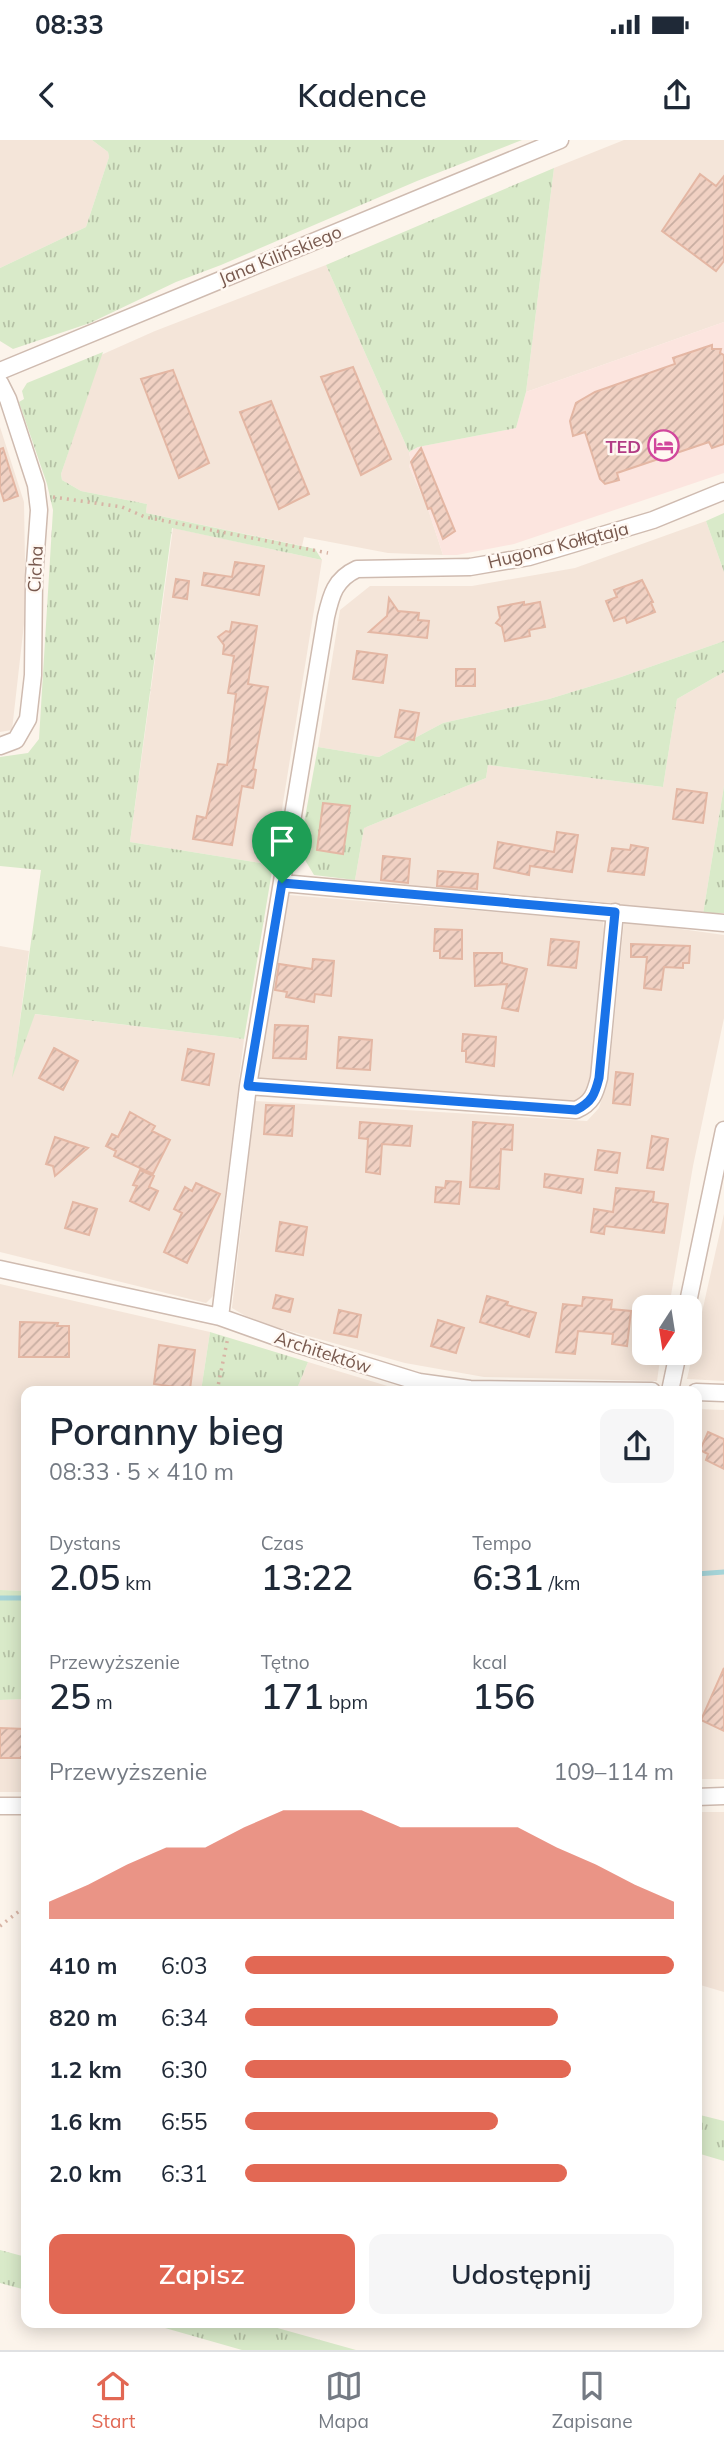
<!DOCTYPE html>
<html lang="pl">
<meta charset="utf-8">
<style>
:root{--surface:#fff;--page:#f6f6f7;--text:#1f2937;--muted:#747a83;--line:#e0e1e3;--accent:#e26854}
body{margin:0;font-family:Mulish,sans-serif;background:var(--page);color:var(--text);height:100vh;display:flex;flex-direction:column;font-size:26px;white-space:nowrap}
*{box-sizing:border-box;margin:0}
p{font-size:23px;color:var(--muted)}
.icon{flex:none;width:38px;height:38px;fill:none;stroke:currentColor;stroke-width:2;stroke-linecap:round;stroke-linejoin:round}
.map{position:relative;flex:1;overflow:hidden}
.drawer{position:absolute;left:21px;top:1246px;width:681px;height:942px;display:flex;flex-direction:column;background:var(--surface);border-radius:14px;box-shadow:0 4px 18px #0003}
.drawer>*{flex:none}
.needle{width:46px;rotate:192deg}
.fabs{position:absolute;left:632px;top:1155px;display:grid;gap:14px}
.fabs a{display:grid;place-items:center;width:70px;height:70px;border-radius:14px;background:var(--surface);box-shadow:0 4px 18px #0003;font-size:35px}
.pin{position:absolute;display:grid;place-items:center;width:60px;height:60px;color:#fff;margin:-72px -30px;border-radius:50% 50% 50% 0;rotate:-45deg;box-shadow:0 0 7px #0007}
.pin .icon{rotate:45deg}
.round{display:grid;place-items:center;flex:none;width:74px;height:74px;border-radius:14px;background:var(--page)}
.headline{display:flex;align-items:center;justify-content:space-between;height:119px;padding:0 28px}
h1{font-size:38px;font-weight:600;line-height:52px}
.figures{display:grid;grid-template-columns:repeat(3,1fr);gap:10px;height:119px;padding:7px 28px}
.figures div{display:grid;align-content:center}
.figures b{font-size:35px;font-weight:600}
.figures small{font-size:19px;font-weight:400}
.figures p{font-size:19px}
.chart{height:196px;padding:14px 28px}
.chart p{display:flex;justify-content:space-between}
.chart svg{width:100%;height:126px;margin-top:7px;fill:var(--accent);opacity:.7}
.cta{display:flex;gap:14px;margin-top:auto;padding:14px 28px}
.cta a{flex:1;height:80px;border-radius:14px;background:var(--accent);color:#fff;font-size:28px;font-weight:600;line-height:80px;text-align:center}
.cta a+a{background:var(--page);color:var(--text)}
ul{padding:0 28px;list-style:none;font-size:23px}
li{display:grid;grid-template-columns:112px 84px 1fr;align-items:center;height:52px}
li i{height:18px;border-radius:9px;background:var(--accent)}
.status{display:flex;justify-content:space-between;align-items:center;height:49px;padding:0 35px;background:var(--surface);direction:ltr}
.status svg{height:19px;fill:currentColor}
header{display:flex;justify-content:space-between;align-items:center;height:91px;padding:0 28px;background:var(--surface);font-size:32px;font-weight:600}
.tab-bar{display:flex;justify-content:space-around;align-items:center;height:98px;border-top:2px solid var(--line);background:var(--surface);font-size:19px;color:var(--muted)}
.tab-bar a{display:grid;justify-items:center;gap:4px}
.tab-bar .on{color:var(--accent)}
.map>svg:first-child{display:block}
.residential{fill:#f4e5d9}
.commercial{fill:#fce5df}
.grass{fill:url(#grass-tufts)}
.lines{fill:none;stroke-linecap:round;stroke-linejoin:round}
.stream{stroke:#a5d4d8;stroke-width:5}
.building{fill:url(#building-hatch);stroke:#e4b7a4;stroke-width:2}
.street-casing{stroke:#cfbbb0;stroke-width:19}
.path{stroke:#d7b4a5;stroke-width:3.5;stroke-dasharray:2 5;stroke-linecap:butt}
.street{stroke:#fff;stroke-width:16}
.route-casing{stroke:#fff;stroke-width:14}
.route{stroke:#1a73e8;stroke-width:9}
.labels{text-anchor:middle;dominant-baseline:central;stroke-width:5;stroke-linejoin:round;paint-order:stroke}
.street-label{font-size:18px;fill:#78594e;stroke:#fff8f2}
.hotel-label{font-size:18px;font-weight:bold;fill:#b23c85;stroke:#fff8f2;text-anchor:end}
</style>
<div class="status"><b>08:33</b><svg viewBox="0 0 49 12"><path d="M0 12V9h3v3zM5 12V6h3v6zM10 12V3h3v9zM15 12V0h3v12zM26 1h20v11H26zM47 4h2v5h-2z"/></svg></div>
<header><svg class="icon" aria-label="back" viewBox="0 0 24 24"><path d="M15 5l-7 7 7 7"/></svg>Kadence<svg class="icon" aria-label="share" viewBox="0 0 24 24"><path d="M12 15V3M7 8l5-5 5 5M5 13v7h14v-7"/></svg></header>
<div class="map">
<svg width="724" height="2210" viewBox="0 0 724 2210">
<defs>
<pattern id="grass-tufts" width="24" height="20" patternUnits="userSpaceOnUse" patternTransform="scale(1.75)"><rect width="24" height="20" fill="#d9eac9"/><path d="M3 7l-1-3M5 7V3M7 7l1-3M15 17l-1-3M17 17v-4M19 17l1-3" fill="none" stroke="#b5c1a5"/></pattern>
<pattern id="building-hatch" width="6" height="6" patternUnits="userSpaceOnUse" patternTransform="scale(1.75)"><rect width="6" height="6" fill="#f1d1c3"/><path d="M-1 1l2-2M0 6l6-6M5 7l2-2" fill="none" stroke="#c8ada1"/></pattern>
</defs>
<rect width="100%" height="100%" fill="#fcf4eb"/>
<path class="residential" d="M 0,0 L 92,0 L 108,12 L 109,17 L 86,87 L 0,128 Z
M 624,0 L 724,0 L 724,182 L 526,252 L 554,28 Z
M 326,125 L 409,312 L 411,322 L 409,326 L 428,369 L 443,415 L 388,413 L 304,397 L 302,406 L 146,373 L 147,364 L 81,351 L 62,340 L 61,334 L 101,215 L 155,191 Z
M 0,287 L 24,362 L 25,423 L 24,484 L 12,590 L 0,592 Z
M 706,381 L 724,432 L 724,501 L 621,537 L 549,559 L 443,583 L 379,617 L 318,607 L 340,470 L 370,446 L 472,446 L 575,428 Z
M 173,388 L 322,420 L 273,725 L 130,702 Z
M 724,532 L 724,646 L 703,774 L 355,740 L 364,688 L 486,638 L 488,625 L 663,647 L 677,559 Z
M 289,755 L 603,781 L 606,804 L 589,952 L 576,963 L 257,940 Z
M 624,781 L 724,795 L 724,878 L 693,1026 L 669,1167 L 644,1167 L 644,1213 L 661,1213 L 657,1241 L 484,1237 L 405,1223 L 254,1181 L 232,1168 L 255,961 L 587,981 L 599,968 L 609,934 Z
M 0,806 L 29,811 L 13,933 L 34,874 L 244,899 L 213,1156 L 206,1163 L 0,1112 Z
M 724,1074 L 724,1241 L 687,1239 Z
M 0,1144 L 210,1192 L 201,1251 L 26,1251 L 26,1451 L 0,1450 Z
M 308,1222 L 404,1251 L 296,1251 Z
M 697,1269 L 724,1270 L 724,1639 L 697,1639 Z
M 26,1559 L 26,1652 L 0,1652 L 0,1560 Z
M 697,1672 L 724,1672 L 724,1852 L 697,1844 Z"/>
<path class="commercial" d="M 724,182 L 724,333 L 514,404 L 457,415 L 443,415 L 428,369 L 409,326 L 411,322 L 409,312 L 418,307 L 516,288 L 526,252 Z"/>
<path class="grass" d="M 92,0 L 522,0 L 417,41 L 221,125 L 176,142 L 90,183 L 13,209 L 0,201 L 0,128 L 86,87 L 109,17 L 108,12 Z
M 554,28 L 526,252 L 516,288 L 418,307 L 409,312 L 326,125 Z
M 103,212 L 61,334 L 62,340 L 81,351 L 147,364 L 146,373 L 315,409 L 322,420 L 172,388 L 130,702 L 273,725 L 244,899 L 35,874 L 12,938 L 41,730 L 0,726 L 0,617 L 28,613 L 39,599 L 53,370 L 47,344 L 19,262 L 24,259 L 22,251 L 27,243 Z
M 724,373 L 724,432 L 706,381 Z
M 724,501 L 724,532 L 677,559 L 663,647 L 488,625 L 486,638 L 364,688 L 355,740 L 314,735 L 299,710 L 318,607 L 379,617 L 443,583 L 549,559 L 621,537 Z
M 724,646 L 724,773 L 703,774 Z
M 210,1192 L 308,1222 L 296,1251 L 201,1251 Z
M 0,1450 L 26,1451 L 26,1559 L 0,1560 Z
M 696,1974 L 724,1981 L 724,2021 L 697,2013 Z
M 0,2110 L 26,2117 L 26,2150 L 0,2143 Z
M 144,2182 L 256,2182 L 356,2210 L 242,2210 Z"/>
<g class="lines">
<path class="stream" d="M 696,1434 L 724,1432
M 0,1458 L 26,1458"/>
</g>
<path class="building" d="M 700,34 L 716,46 L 724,36 L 724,121 L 716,131 L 662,91 Z
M 712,205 L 712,209 L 721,209 L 720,213 L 724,215 L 724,304 L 712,308 L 709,302 L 617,333 L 619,340 L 605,344 L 600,339 L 585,292 L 573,296 L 570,281 L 576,263 L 595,252 L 675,224 L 673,218 Z
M 353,227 L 391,319 L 361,335 L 321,237 Z
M 173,230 L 209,323 L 179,338 L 141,239 Z
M 271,261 L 309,354 L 279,369 L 240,272 Z
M 3,308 L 18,356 L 4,361 L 0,348 L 0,309 Z
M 421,308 L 455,391 L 443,399 L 431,368 L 428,369 L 411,322 Z
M 235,422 L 264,426 L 259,455 L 202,445 L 204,433 L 232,437 Z
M 176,439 L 189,441 L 187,459 L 173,457 Z
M 642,440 L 653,462 L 651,463 L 655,472 L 627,483 L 625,477 L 614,481 L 606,461 L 617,457 L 614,450 Z
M 389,458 L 398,471 L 419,473 L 418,480 L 429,481 L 427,498 L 369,492 L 387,476 Z
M 524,462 L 524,465 L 540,462 L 545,487 L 529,490 L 530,496 L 505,501 L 502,487 L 496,483 L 500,478 L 498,467 Z
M 232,482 L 257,486 L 248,544 L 268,547 L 253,629 L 256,630 L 253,648 L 242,646 L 232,705 L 193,699 L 197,676 L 206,678 L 218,624 L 227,625 L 236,554 L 228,553 L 234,516 L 223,514 L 224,505 L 218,497 L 226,491 L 230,492 Z
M 357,511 L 387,515 L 383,543 L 353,539 Z
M 456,529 L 475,529 L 475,546 L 456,546 Z
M 400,570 L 419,573 L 414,600 L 395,597 Z
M 677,649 L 707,653 L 703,683 L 673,679 Z
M 323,663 L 350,666 L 343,714 L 317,710 Z
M 557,692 L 578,695 L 572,732 L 530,726 L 529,735 L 494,728 L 498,702 L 554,712 Z
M 631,705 L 648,708 L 644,735 L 608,731 L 612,708 L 630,710 Z
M 383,716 L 410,719 L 408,743 L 381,740 Z
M 438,731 L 478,734 L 477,749 L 437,746 Z
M 435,789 L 462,790 L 462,819 L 440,818 L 440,811 L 434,811 Z
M 551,799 L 579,802 L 576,828 L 548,825 Z
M 631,804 L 690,806 L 689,823 L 683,823 L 683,828 L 664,827 L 661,850 L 644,848 L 647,817 L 631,817 Z
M 474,813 L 502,813 L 502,823 L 527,829 L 518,871 L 502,868 L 507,844 L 475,846 Z
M 313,819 L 334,821 L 331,856 L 315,854 L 314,862 L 286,857 L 287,852 L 275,850 L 279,824 L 312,829 Z
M 275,885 L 308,886 L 306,919 L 273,918 Z
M 463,894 L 496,897 L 494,926 L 466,922 L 466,911 L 462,911 Z
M 339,897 L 372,900 L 370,930 L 337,928 Z
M 54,908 L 78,921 L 63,950 L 39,938 Z
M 188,909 L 214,914 L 209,945 L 182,940 Z
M 616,932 L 633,934 L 630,965 L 613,963 Z
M 266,965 L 294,966 L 292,996 L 264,994 Z
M 130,972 L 155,986 L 152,991 L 170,1000 L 153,1034 L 114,1016 L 116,1011 L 106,1006 L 112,994 L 118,997 Z
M 360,982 L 412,986 L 410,1006 L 382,1004 L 380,1034 L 366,1032 L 368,999 L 359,998 Z
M 473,982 L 513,985 L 512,1010 L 501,1009 L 499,1049 L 470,1047 Z
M 652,996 L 668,999 L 663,1030 L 647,1028 Z
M 55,997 L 88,1008 L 55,1036 L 53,1026 L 46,1024 Z
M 598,1010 L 620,1013 L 617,1033 L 595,1030 Z
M 140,1030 L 154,1036 L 149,1047 L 158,1051 L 149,1070 L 130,1061 L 137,1046 L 133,1045 Z
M 545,1034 L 583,1039 L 581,1053 L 544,1047 Z
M 446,1041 L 461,1042 L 459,1064 L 435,1062 L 436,1047 L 445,1048 Z
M 196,1043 L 220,1054 L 187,1123 L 164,1112 L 182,1073 L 174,1069 L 185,1047 L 192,1051 Z
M 616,1048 L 654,1052 L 653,1062 L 668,1064 L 664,1093 L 605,1086 L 604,1094 L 591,1092 L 594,1069 L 613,1072 Z
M 73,1062 L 97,1069 L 89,1095 L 65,1088 Z
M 280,1082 L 307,1087 L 303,1115 L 276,1111 Z
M 276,1155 L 293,1159 L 290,1172 L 273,1168 Z
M 487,1156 L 508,1162 L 507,1165 L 536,1173 L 529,1197 L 480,1182 Z
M 583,1157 L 612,1160 L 611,1169 L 631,1171 L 627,1206 L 612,1204 L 613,1194 L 578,1191 L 575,1214 L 556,1212 L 563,1164 L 582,1166 Z
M 339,1170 L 361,1175 L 357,1197 L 334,1193 Z
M 438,1180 L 464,1188 L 456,1213 L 431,1206 Z
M 20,1182 L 58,1183 L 57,1186 L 69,1186 L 69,1217 L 19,1217 Z
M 159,1205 L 195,1210 L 190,1249 L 154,1244 Z
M 708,1292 L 724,1299 L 724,1329 L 706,1320 L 708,1314 L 700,1310 Z
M 724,1528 L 724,1591 L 701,1580 Z
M 0,1588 L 25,1589 L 25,1618 L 0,1618 Z"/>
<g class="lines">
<defs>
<path id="street" d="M 0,231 L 560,0
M 0,243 L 8,259 L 36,345 L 39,370 L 34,438 L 33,535 L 28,579 L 16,600 L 0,606
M 282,743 L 724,783
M 248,946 L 576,970 C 592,963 595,954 599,938 L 615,772
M 0,1129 L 220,1177 L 293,1203 L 419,1242 L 470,1249 L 652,1251
M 687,1167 L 724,990
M 220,1177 L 248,946 L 326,477 C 331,455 335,439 357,429 L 470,427 L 529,417 L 653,380 L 724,351
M 670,1251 L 678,1213
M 696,1252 L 724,1253
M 696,1657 L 724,1656
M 0,1666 L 26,1666"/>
</defs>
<use href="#street" class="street-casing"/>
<path class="path" d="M 53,357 L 122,367 L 145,377 L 328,413
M 217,1251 L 228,1197
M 0,1786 L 26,1766"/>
<use href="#street" class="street"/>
</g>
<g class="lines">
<defs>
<path id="route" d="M 282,743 L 615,772 L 599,938 C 595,954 592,962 576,970 L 248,946 Z"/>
</defs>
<use href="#route" class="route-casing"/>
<use href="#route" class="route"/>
</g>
<defs>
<symbol id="hotel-ring" viewBox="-11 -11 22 22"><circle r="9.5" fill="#fff8f2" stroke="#d1479c" stroke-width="1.5"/><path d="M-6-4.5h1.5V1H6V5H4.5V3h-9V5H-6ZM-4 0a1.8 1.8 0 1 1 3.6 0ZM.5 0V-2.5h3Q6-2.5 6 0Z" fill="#d1479c"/></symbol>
</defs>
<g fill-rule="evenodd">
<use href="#hotel-ring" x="646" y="288" width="35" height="35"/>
</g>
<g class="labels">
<g class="street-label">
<text transform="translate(280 115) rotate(-22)">Jana Kilińskiego</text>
<text transform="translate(558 405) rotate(-14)">Hugona Kołłątaja</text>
<text transform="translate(35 429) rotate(-87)">Cicha</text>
<text transform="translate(323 1212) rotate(18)">Architektów</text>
</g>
<g class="hotel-label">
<text x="641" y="306">TED</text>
</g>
</g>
</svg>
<div class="fabs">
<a><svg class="needle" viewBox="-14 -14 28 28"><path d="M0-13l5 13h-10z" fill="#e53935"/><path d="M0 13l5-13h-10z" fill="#747a83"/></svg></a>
</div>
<div class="pin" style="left:282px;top:743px;background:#1e9e55"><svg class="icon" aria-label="arrive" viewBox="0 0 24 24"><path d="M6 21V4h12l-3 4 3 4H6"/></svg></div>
<section class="drawer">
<div class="headline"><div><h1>Poranny bieg</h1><p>08:33 · 5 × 410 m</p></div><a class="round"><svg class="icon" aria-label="share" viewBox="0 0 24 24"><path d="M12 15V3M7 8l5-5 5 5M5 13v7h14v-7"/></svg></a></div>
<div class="figures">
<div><p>Dystans</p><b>2.05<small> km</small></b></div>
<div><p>Czas</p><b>13:22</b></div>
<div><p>Tempo</p><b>6:31<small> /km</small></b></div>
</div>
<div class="figures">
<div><p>Przewyższenie</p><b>25<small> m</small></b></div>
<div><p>Tętno</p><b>171<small> bpm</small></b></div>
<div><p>kcal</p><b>156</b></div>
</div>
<div class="chart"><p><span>Przewyższenie</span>109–114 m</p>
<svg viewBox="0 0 160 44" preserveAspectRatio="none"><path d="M0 44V38L10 32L20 25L30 19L40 19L50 12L60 6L70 6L80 6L90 12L100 12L110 12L120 12L130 19L140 25L150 32L160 38V44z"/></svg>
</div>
<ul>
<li><b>410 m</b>6:03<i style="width:100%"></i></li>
<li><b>820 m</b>6:34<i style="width:73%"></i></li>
<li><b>1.2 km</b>6:30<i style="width:76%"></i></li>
<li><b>1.6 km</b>6:55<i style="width:59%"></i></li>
<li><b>2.0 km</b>6:31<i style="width:75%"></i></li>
</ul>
<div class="cta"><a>Zapisz</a><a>Udostępnij</a></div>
</section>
</div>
<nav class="tab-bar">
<a class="on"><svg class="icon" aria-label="home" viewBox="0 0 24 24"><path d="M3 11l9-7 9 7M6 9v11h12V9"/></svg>Start</a>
<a><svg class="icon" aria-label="map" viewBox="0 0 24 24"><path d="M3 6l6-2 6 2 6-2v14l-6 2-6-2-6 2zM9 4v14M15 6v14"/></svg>Mapa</a>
<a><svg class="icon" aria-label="saved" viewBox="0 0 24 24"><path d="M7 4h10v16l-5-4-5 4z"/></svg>Zapisane</a>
</nav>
